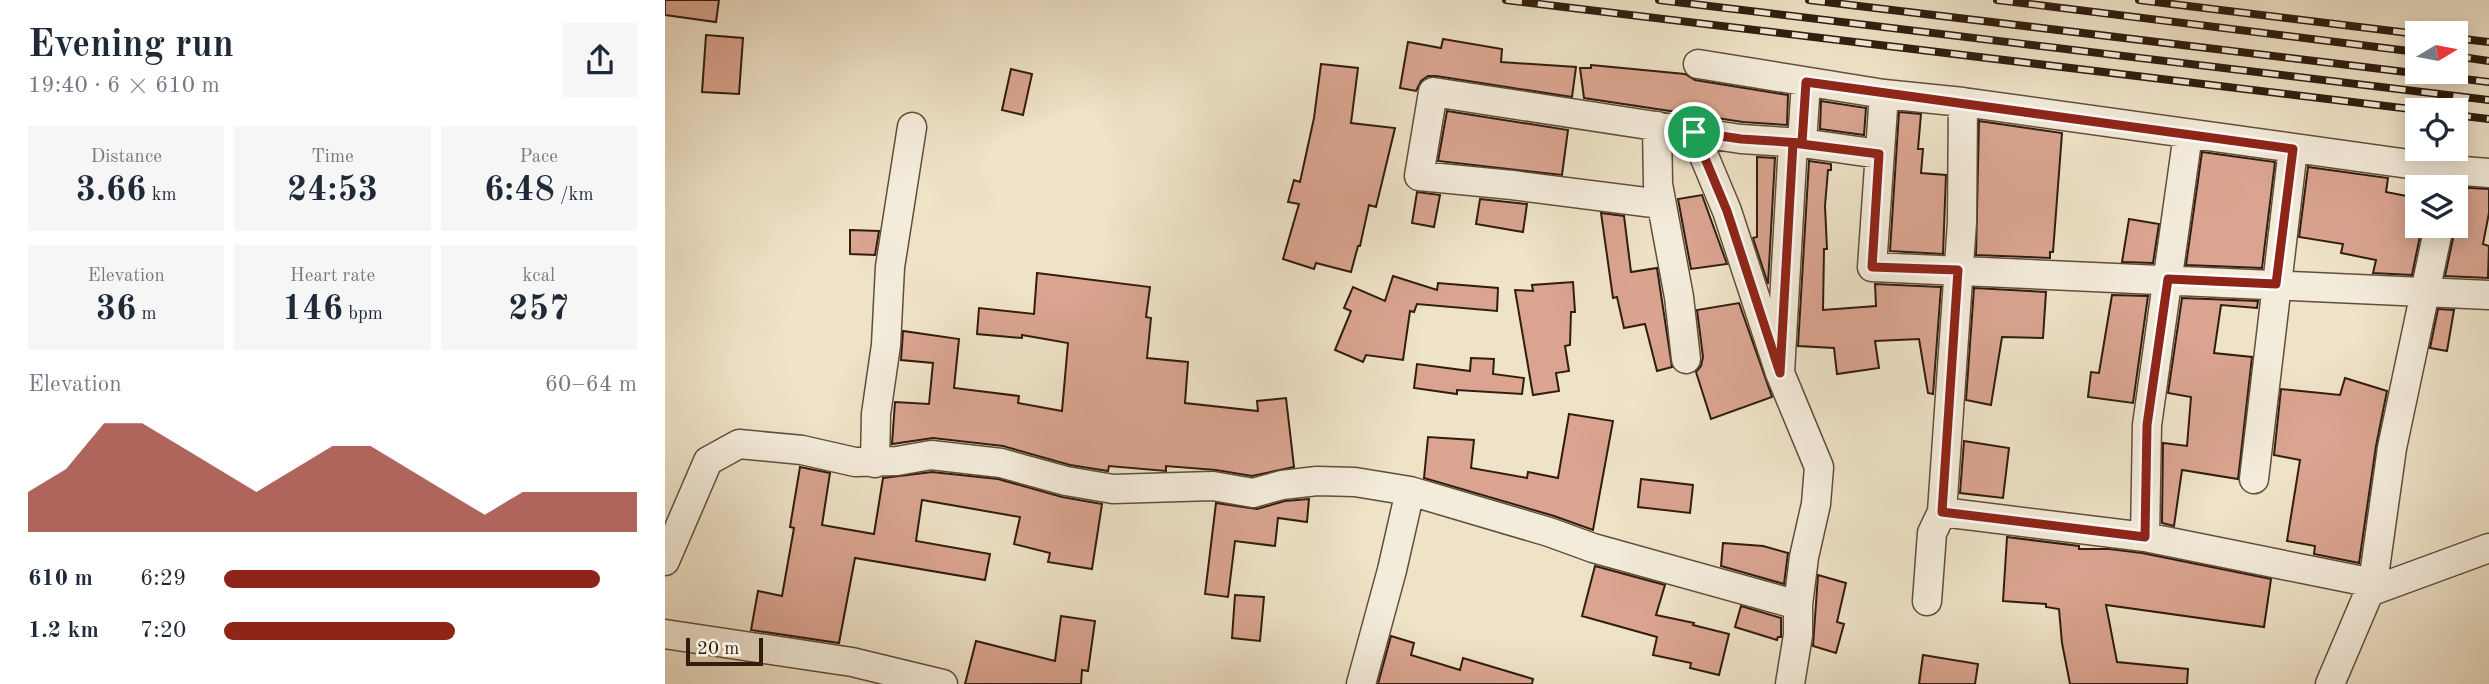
<!DOCTYPE html>
<meta charset="utf-8">
<style>
:root{--surface:#fff;--page:#f6f6f7;--text:#1f2937;--muted:#747a83;--accent:#8f2418}
body{margin:0;font-family:"Old Standard TT",serif;background:var(--page);color:var(--text);height:100vh;display:flex;flex-direction:column;font-size:26px;white-space:nowrap}
*{box-sizing:border-box;margin:0}
p{font-size:23px;color:var(--muted)}
.icon{flex:none;width:38px;height:38px;fill:none;stroke:currentColor;stroke-width:2;stroke-linecap:round;stroke-linejoin:round}
.map{position:relative;flex:1;overflow:hidden}
.panel{display:flex;flex-direction:column;background:var(--surface);width:665px}
.panel>*{flex:none}
.needle{width:46px;rotate:80deg}
.controls{position:absolute;left:1740px;top:21px;display:grid;gap:14px}
.controls a{display:grid;place-items:center;width:63px;height:63px;border-radius:0px;background:var(--surface);box-shadow:0 4px 18px #0003;font-size:35px}
.scale{position:absolute;left:21px;bottom:18px;width:77px;box-sizing:border-box;padding-left:7px;border:4px solid #301d0e;border-top:0;font-size:19px;line-height:24px;white-space:nowrap;color:#301d0e;-webkit-text-stroke:5px #f4ecdb;paint-order:stroke}
.pin{position:absolute;display:grid;place-items:center;width:60px;height:60px;color:#fff;margin:-30px;border:4px solid #fff;border-radius:50%;box-shadow:0 2px 7px #0007}
.round{display:grid;place-items:center;flex:none;width:74px;height:74px;border-radius:0px;background:var(--page)}
.overview{display:flex;align-items:center;justify-content:space-between;height:119px;padding:0 28px}
h1{font-size:38px;font-weight:800;line-height:52px}
.figures{display:grid;grid-template-columns:repeat(3,1fr);gap:10px;height:119px;padding:7px 28px}
.figures div{display:grid;align-content:center;border-radius:0px;background:var(--page);text-align:center}
.figures b{font-size:35px;font-weight:800}
.figures small{font-size:19px;font-weight:400}
.figures p{font-size:19px}
.chart{height:196px;padding:14px 28px}
.chart p{display:flex;justify-content:space-between}
.chart svg{width:100%;height:126px;margin-top:7px;fill:var(--accent);opacity:.7}
ul{padding:0 28px;list-style:none;font-size:23px}
li{display:grid;grid-template-columns:112px 84px 1fr;align-items:center;height:52px}
li i{height:18px;border-radius:9px;background:var(--accent)}
main{display:flex;flex:1;min-height:0}
.map>svg:first-child{display:block}
.building{fill:#daa490;stroke:#301d0e;stroke-width:2}
.lines{fill:none;stroke-linecap:round;stroke-linejoin:round}
.street-casing{stroke:#604e3c;stroke-width:31}
.street{stroke:#f4ecdb;stroke-width:28}
.rail-casing{stroke:#301d0e;stroke-width:8}
.rail{stroke:#f4ecdb;stroke-width:5;stroke-dasharray:16;stroke-linecap:butt}
.route-casing{stroke:#fff;stroke-width:14}
.route{stroke:#8f2418;stroke-width:9}
</style>
<main>
<section class="panel">
<div class="overview"><div><h1>Evening run</h1><p>19:40 · 6 × 610 m</p></div><a class="round"><svg class="icon" aria-label="share" viewBox="0 0 24 24"><path d="M12 15V3M7 8l5-5 5 5M5 13v7h14v-7"/></svg></a></div>
<div class="figures">
<div><p>Distance</p><b>3.66<small> km</small></b></div>
<div><p>Time</p><b>24:53</b></div>
<div><p>Pace</p><b>6:48<small> /km</small></b></div>
</div>
<div class="figures">
<div><p>Elevation</p><b>36<small> m</small></b></div>
<div><p>Heart rate</p><b>146<small> bpm</small></b></div>
<div><p>kcal</p><b>257</b></div>
</div>
<div class="chart"><p><span>Elevation</span>60–64 m</p>
<svg viewBox="0 0 160 44" preserveAspectRatio="none"><path d="M0 44V30L10 22L20 6L30 6L40 14L50 22L60 30L70 22L80 14L90 14L100 22L110 30L120 38L130 30L140 30L150 30L160 30V44z"/></svg>
</div>
<ul>
<li><b>610 m</b>6:29<i style="width:91%"></i></li>
<li><b>1.2 km</b>7:20<i style="width:56%"></i></li>
</ul>
</section>
<div class="map">
<svg width="1824" height="684" viewBox="0 0 1824 684">
<rect width="100%" height="100%" fill="#eee2c7"/>
<filter id="stains"><feTurbulence type="fractalNoise" baseFrequency=".00286" numOctaves="4"/><feColorMatrix values="0 0 0 0 .2 0 0 0 0 .09 0 0 0 0 .02 0 0 0 .5 -.17"/></filter>
<radialGradient id="worn" r=".72"><stop offset=".6" stop-color="#630" stop-opacity="0"/><stop offset="1" stop-color="#630" stop-opacity=".3"/></radialGradient>
<path class="building" d="M 0,0 L 54,0 L 51,22 L 0,15 Z
M 41,35 L 78,38 L 74,94 L 37,92 Z
M 778,39 L 837,49 L 836,62 L 911,67 L 907,97 L 771,76 L 763,76 L 756,81 L 751,91 L 735,88 L 743,42 L 776,48 Z
M 656,64 L 693,68 L 686,123 L 730,128 L 711,207 L 704,205 L 695,246 L 693,246 L 686,272 L 651,263 L 649,269 L 618,259 L 634,204 L 623,202 L 629,180 L 635,182 L 649,118 Z
M 926,65 L 1020,74 L 1030,80 L 1123,95 L 1122,125 L 1078,122 L 919,98 L 915,68 L 926,68 Z
M 346,69 L 367,74 L 358,115 L 337,110 Z
M 1156,101 L 1201,108 L 1199,135 L 1155,129 Z
M 782,111 L 903,130 L 897,175 L 773,161 Z
M 1234,112 L 1256,114 L 1253,149 L 1258,149 L 1256,173 L 1281,175 L 1278,254 L 1225,251 Z
M 1314,121 L 1397,133 L 1388,252 L 1385,252 L 1385,258 L 1311,255 Z
M 1537,152 L 1610,162 L 1597,268 L 1521,265 Z
M 1092,157 L 1110,158 L 1103,284 L 1088,238 L 1092,237 Z
M 1144,161 L 1166,164 L 1166,170 L 1163,170 L 1160,206 L 1162,249 L 1159,249 L 1158,310 L 1211,306 L 1210,284 L 1276,287 L 1268,394 L 1263,393 L 1254,339 L 1210,341 L 1214,368 L 1172,374 L 1169,348 L 1133,346 Z
M 1643,167 L 1723,178 L 1721,192 L 1752,198 L 1752,226 L 1757,226 L 1747,275 L 1708,273 L 1711,260 L 1676,253 L 1678,244 L 1634,237 Z
M 1788,187 L 1824,189 L 1824,213 L 1818,244 L 1824,246 L 1823,278 L 1780,276 L 1790,229 L 1790,187 Z
M 752,192 L 775,195 L 769,227 L 747,223 Z
M 1037,195 L 1062,264 L 1026,269 L 1013,199 Z
M 815,199 L 862,204 L 858,232 L 811,224 Z
M 936,213 L 959,216 L 966,272 L 992,268 L 1007,367 L 992,371 L 980,324 L 959,328 L 952,297 L 948,298 Z
M 1464,219 L 1494,224 L 1488,263 L 1457,262 Z
M 185,230 L 214,231 L 210,255 L 185,254 Z
M 372,273 L 485,287 L 481,317 L 486,318 L 482,358 L 523,362 L 520,403 L 593,411 L 592,401 L 621,398 L 629,467 L 587,476 L 551,470 L 501,466 L 501,471 L 444,466 L 443,471 L 405,465 L 338,446 L 268,438 L 227,444 L 230,402 L 264,404 L 268,363 L 236,360 L 238,331 L 294,339 L 289,388 L 354,396 L 353,403 L 397,411 L 403,343 L 357,335 L 357,338 L 312,334 L 314,308 L 369,314 Z
M 728,276 L 772,290 L 773,283 L 833,288 L 832,311 L 752,304 L 749,312 L 745,311 L 738,360 L 701,355 L 698,362 L 670,350 L 686,311 L 679,308 L 688,287 L 720,301 Z
M 908,282 L 910,312 L 906,312 L 905,345 L 900,346 L 904,371 L 891,373 L 894,391 L 868,395 L 850,290 L 868,291 L 867,285 Z
M 1309,288 L 1381,292 L 1378,338 L 1337,337 L 1326,405 L 1301,400 Z
M 1447,295 L 1483,296 L 1468,403 L 1423,397 L 1426,372 L 1434,373 Z
M 1517,298 L 1593,301 L 1592,308 L 1556,305 L 1549,353 L 1587,357 L 1573,479 L 1517,470 L 1509,526 L 1497,523 L 1498,443 L 1522,446 L 1526,397 L 1503,393 Z
M 1074,303 L 1107,397 L 1046,419 L 1031,372 L 1036,366 L 1038,357 L 1032,310 Z
M 1773,309 L 1789,310 L 1782,351 L 1765,348 Z
M 806,358 L 829,359 L 828,374 L 859,378 L 857,394 L 792,390 L 792,394 L 749,388 L 752,364 L 805,371 Z
M 1680,378 L 1722,391 L 1711,446 L 1694,563 L 1649,554 L 1650,546 L 1622,541 L 1635,460 L 1609,455 L 1616,389 L 1675,395 Z
M 904,414 L 948,421 L 928,530 L 889,516 L 759,478 L 763,437 L 809,440 L 806,468 L 862,478 L 863,472 L 893,478 Z
M 1299,441 L 1344,448 L 1338,498 L 1295,493 Z
M 135,467 L 165,473 L 157,525 L 209,534 L 218,478 L 267,472 L 333,479 L 397,497 L 437,504 L 427,569 L 383,562 L 385,553 L 349,544 L 355,517 L 257,500 L 251,541 L 325,554 L 320,580 L 190,558 L 174,643 L 86,630 L 93,591 L 117,596 L 129,528 L 125,527 Z
M 976,479 L 1028,485 L 1025,513 L 973,507 Z
M 644,499 L 642,522 L 613,518 L 610,546 L 570,541 L 563,597 L 540,594 L 551,503 L 592,509 L 620,501 Z
M 1342,537 L 1414,546 L 1414,549 L 1444,549 L 1477,553 L 1606,579 L 1599,627 L 1441,605 L 1452,662 L 1523,669 L 1522,684 L 1405,684 L 1397,643 L 1394,609 L 1381,607 L 1381,604 L 1338,601 Z
M 1058,543 L 1098,546 L 1123,553 L 1119,584 L 1056,566 Z
M 930,566 L 1000,585 L 991,615 L 1029,623 L 1028,625 L 1064,634 L 1054,675 L 1025,668 L 1026,663 L 988,655 L 992,637 L 917,616 Z
M 1153,575 L 1181,583 L 1172,622 L 1179,624 L 1171,653 L 1148,646 Z
M 570,595 L 599,597 L 595,641 L 567,638 Z
M 1076,606 L 1116,618 L 1116,637 L 1113,637 L 1112,640 L 1070,627 Z
M 396,616 L 430,621 L 423,671 L 417,670 L 416,684 L 300,684 L 311,641 L 390,661 Z
M 726,636 L 749,643 L 746,655 L 795,670 L 798,658 L 868,679 L 867,684 L 713,684 Z
M 1258,655 L 1313,664 L 1310,684 L 1254,684 Z"/>
<g class="lines">
<defs>
<path id="street" d="M 1033,64 L 1219,94 L 1298,102 L 1787,170 L 1824,173
M 1219,94 L 1207,267 L 1824,295
M 992,126 L 993,184 L 1014,297 L 1021,359
M 1029,132 L 1062,211 L 1115,373 L 1128,143
M 1137,143 L 1141,82
M 996,204 L 847,185 L 754,176 L 768,92 L 1029,132 L 1076,139 L 1137,143 L 1214,154
M 1115,373 L 1154,467 L 1151,504 L 1139,557 L 1133,605 L 1133,635 L 1125,684
M 210,463 L 211,414 L 221,345 L 225,267 L 247,127
M 1589,479 L 1628,149
M 745,491 L 884,532 L 928,548 L 1133,605
M 1277,512 L 1480,537 L 1708,583
M 1480,537 L 1482,425 L 1523,134
M 0,561 L 43,461 L 74,444 L 137,450 L 190,462 L 232,461 L 266,455 L 336,463 L 401,481 L 448,489 L 548,486 L 588,493 L 617,485 L 652,481 L 690,482 L 745,491 L 727,570 L 696,684
M 1704,592 L 1824,548
M 1262,601 L 1267,533 L 1277,512 L 1297,222 L 1298,102
M 0,634 L 187,662 L 278,684
M 1665,684 L 1708,583 L 1727,448 L 1774,226"/>
</defs>
<use href="#street" class="street-casing"/>
<use href="#street" class="street"/>
<defs>
<path id="rail" d="M 841,0 L 1754,110
M 994,0 L 1824,100
M 1144,0 L 1824,82
M 1332,0 L 1752,52
M 1474,0 L 1752,34
M 1790,38 L 1824,42
M 1790,56 L 1824,61
M 1790,115 L 1824,119"/>
</defs>
<use href="#rail" class="rail-casing"/>
<use href="#rail" class="rail"/>
</g>
<g class="lines">
<defs>
<path id="route" d="M 1029,132 L 1062,211 L 1115,373 L 1128,143 L 1214,154 L 1207,267 L 1293,270 L 1277,512 L 1480,537 L 1482,425 L 1503,279 L 1611,284 L 1628,149 L 1141,82 L 1137,143 L 1076,139 L 1029,132"/>
</defs>
<use href="#route" class="route-casing"/>
<use href="#route" class="route"/>
</g>
<rect width="100%" height="100%" filter="url(#stains)"/>
<rect width="100%" height="100%" fill="url(#worn)"/>
</svg>
<div class="controls">
<a><svg class="needle" viewBox="-14 -14 28 28"><path d="M0-13l5 13h-10z" fill="#e53935"/><path d="M0 13l5-13h-10z" fill="#747a83"/></svg></a>
<a><svg class="icon" aria-label="locate" viewBox="0 0 24 24"><circle cx="12" cy="12" r="6"/><path d="M12 2v4M12 18v4M2 12h4M18 12h4"/></svg></a>
<a><svg class="icon" aria-label="layers" viewBox="0 0 24 24"><path d="M12 4l9 5-9 5-9-5zM3 14l9 5 9-5"/></svg></a>
</div>
<div class="scale">20 m</div>
<div class="pin" style="left:1029px;top:132px;background:#1e9e55"><svg class="icon" aria-label="arrive" viewBox="0 0 24 24"><path d="M6 21V4h12l-3 4 3 4H6"/></svg></div>
</div>
</main>
